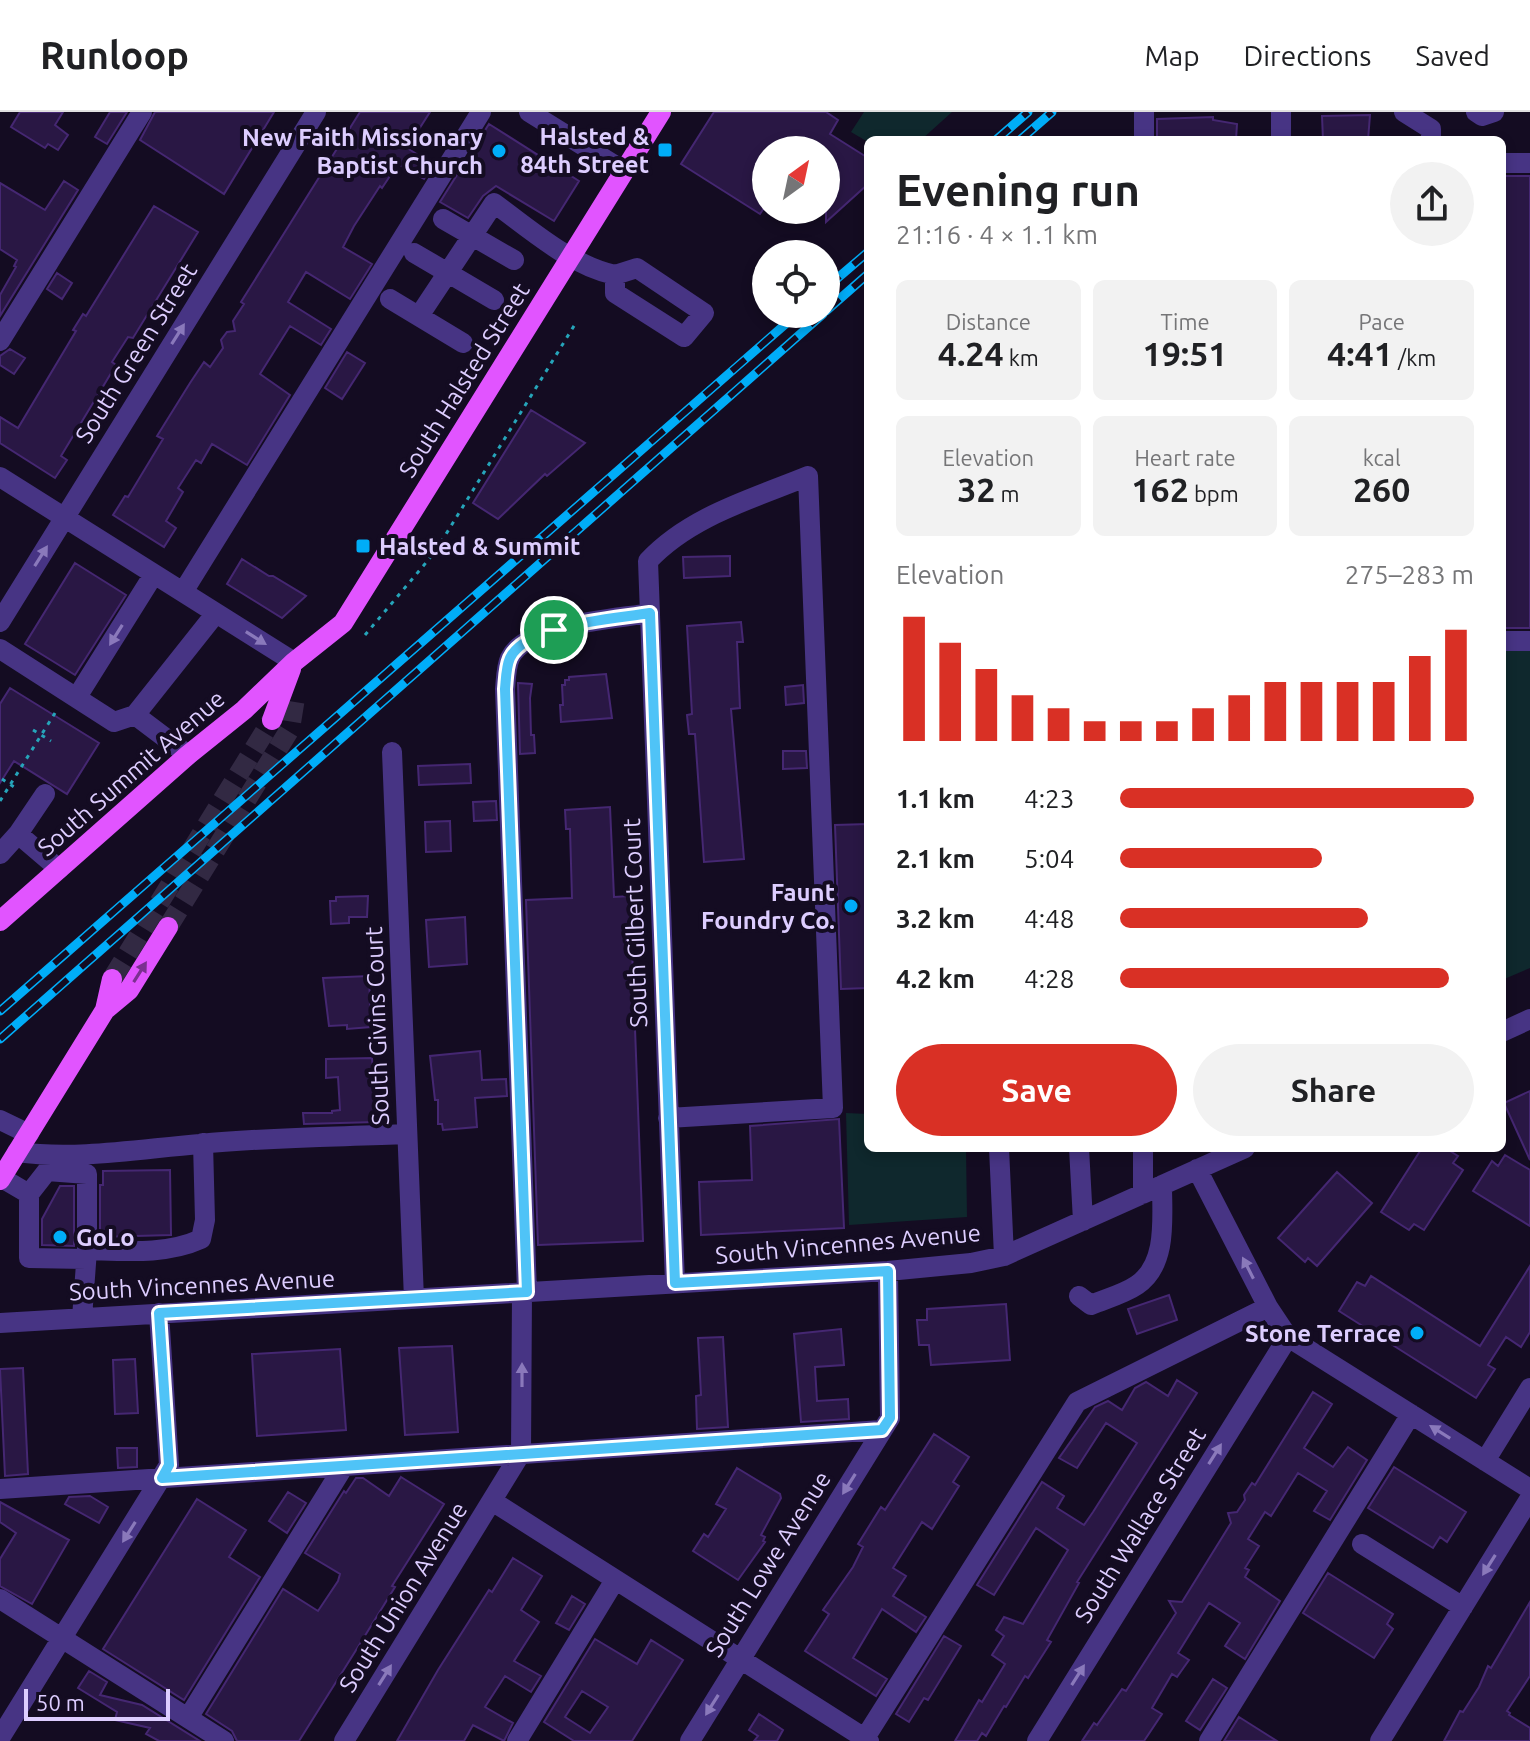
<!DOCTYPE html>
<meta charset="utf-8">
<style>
:root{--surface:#fff;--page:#f2f2f2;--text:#202124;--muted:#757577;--line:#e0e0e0;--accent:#d93025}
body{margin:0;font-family:Ubuntu,sans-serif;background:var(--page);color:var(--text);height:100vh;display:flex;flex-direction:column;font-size:30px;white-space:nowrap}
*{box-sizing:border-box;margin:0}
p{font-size:26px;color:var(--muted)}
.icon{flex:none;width:44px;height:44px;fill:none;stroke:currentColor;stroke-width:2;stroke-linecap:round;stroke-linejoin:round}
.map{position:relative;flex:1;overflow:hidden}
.side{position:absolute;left:864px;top:24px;width:642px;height:1016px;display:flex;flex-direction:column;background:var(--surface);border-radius:12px;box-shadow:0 4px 12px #0003}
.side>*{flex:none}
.needle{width:52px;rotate:33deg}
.controls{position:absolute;left:752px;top:24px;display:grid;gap:16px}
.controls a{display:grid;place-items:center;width:88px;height:88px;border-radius:50%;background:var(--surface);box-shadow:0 4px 12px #0003;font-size:40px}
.scale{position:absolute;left:24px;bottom:20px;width:146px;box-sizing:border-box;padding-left:8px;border:4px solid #ddcdff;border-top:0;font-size:22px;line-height:28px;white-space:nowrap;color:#ddcdff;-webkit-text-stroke:6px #140c22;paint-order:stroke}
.pin{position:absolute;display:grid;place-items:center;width:68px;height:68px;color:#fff;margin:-34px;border:4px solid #fff;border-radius:50%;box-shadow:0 2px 8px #0007}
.round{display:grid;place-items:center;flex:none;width:84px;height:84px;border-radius:42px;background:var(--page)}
.summary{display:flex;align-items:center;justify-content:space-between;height:136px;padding:0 32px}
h1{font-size:44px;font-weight:600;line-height:60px}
.figures{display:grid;grid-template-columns:repeat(3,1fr);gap:12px;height:136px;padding:8px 32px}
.figures div{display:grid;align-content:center;border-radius:12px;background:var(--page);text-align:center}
.figures b{font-size:34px;font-weight:600}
.figures small{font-size:22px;font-weight:400}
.figures p{font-size:22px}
.chart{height:224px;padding:16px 32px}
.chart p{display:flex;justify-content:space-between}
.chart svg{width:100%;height:144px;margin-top:8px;stroke:var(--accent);stroke-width:6}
.cta{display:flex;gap:16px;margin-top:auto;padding:16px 32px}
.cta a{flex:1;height:92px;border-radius:48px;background:var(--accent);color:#fff;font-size:32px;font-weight:600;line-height:92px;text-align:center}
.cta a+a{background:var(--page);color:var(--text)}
ul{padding:0 32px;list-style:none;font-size:26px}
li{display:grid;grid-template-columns:128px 96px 1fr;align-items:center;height:60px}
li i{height:20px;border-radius:10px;background:var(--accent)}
header{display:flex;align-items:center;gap:48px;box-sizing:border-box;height:112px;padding:0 40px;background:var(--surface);border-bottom:2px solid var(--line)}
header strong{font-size:38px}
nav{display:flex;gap:44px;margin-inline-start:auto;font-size:28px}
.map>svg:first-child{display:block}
.green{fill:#0f282d}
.building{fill:#291744;stroke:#452772;stroke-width:2;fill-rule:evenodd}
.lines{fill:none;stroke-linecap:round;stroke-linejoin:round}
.major-tunnel{stroke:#322943;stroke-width:20;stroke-dasharray:20 10;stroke-linecap:butt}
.path{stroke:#26a5ba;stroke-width:3;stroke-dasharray:4 6;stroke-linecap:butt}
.minor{stroke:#473484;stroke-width:20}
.major{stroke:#e154ff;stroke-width:20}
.rail-casing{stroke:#00adf8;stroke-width:9}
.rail{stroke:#140c22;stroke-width:6;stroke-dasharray:18;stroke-linecap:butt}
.oneway{fill:#8a79bb}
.oneway2{fill:#7a3090}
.route-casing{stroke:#fff;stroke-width:16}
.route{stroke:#4fc3f7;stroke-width:10}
.poi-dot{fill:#00adf8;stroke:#140c22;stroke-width:3}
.labels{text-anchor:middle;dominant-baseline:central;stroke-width:8;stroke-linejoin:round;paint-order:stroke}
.poi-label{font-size:24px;font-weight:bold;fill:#ddcdff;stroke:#140c22;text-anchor:end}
.street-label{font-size:24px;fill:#ddcdff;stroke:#140c22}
</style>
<header>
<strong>Runloop</strong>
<nav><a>Map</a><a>Directions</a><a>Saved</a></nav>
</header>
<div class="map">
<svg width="1530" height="1629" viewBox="0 0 1530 1629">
<rect width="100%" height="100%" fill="#140c22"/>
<path class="green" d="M 864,0 L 952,0 L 921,28 L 868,30 L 851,20 Z
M 1502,533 L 1530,533 L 1530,856 L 1502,868 Z
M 846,1001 L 868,1002 L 868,1036 L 966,1036 L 967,1105 L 849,1113 Z"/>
<path class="building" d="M 20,0 L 63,0 L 55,13 L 68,23 L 58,38 L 48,32 L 45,36 L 11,15 Z
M 110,0 L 127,0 L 107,32 L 95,25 Z
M 155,0 L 274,0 L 224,82 L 140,28 Z
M 360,0 L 430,0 L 407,36 L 433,52 L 424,67 L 398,52 L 382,76 L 380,74 L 354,114 L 343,135 L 372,152 L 350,187 L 306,160 L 288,190 L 331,217 L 321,233 L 290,214 L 260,262 L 290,283 L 247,353 L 212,332 L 201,351 L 196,348 L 178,376 L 183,380 L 166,409 L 176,416 L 164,435 L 113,403 L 125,384 L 128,385 L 163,327 L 157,324 L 190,271 L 204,250 L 210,255 L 223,236 L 221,228 L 227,220 L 235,219 L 233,209 L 244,192 L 241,190 Z
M 714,0 L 826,0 L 838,8 L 830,22 L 868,46 L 868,72 L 826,110 L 826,38 L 766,38 L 766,93 L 760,102 L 681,52 Z
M 1370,3 L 1368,28 L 1323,28 L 1322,4 Z
M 1213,5 L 1213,8 L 1237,12 L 1236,28 L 1157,28 L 1157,7 Z
M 489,12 L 579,69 L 554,109 L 496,74 L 483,84 L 468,106 L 440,90 Z
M 1502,64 L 1530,64 L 1530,516 L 1502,516 Z
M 64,69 L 78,78 L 0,204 L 0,183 L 16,155 L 14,154 L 17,148 L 0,137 L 0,71 L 45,98 Z
M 154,94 L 198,120 L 133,226 L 128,225 L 112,250 L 116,253 L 61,344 L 67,348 L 55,366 L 0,331 L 0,305 L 18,316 L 76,219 L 73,218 L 83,202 L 86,204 Z
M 57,161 L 72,171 L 62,187 L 47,177 Z
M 10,237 L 25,246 L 14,262 L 0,253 L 0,244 Z
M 347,240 L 365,251 L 342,287 L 325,276 Z
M 531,298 L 585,331 L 547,364 L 545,362 L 498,407 L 473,391 Z
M 730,444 L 730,464 L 684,466 L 683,445 Z
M 242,447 L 269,464 L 273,464 L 306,484 L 282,506 L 227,472 Z
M 75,451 L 126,483 L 75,563 L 25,532 Z
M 741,510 L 743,530 L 737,530 L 740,596 L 731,597 L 744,747 L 704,750 L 695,622 L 689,622 L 687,603 L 692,602 L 687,514 Z
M 606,562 L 612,606 L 561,610 L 560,593 L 563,593 L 562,573 L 565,573 L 565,568 L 569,568 L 569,565 Z
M 518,571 L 532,572 L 530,586 L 531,623 L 534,623 L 535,641 L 520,642 Z
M 803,573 L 804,591 L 786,593 L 785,575 Z
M 10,576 L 99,631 L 67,682 L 14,649 L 0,671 L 0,592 Z
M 783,639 L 806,639 L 807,656 L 783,657 Z
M 470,652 L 471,671 L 419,673 L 418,654 Z
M 496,689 L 497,708 L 474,709 L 473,690 Z
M 610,695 L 614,785 L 630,784 L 643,1129 L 538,1133 L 526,788 L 572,786 L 570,717 L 566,717 L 565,698 Z
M 450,709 L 451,739 L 426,740 L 425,710 Z
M 868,712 L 868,876 L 841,877 L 835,713 Z
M 368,784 L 367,805 L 349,805 L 349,811 L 331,812 L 330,789 L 336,789 L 336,785 Z
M 465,805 L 467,852 L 429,855 L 426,808 Z
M 369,864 L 371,915 L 347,917 L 347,913 L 329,914 L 323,866 Z
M 480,939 L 482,968 L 506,967 L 507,984 L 475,986 L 477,1015 L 443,1018 L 442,1012 L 438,1012 L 438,988 L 435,988 L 430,944 Z
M 372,946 L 376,1010 L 304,1012 L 303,1001 L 332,1001 L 332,999 L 340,998 L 338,965 L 326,966 L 326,947 Z
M 1530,979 L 1530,1048 L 1504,991 Z
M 839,1007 L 844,1116 L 701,1123 L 699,1070 L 752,1068 L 750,1014 Z
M 1422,1036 L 1445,1036 L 1458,1044 L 1453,1051 L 1463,1058 L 1424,1118 L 1414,1112 L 1409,1118 L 1381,1100 Z
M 1505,1043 L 1530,1058 L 1530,1114 L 1473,1079 L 1492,1049 L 1498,1054 Z
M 170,1058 L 171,1123 L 100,1125 L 100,1073 L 103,1073 L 103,1059 Z
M 1337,1060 L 1372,1091 L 1317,1154 L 1308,1146 L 1305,1150 L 1278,1126 Z
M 60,1074 L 74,1074 L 74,1134 L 42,1133 L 42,1107 Z
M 1530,1154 L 1530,1220 L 1521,1235 L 1506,1225 L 1488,1253 L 1495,1257 L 1476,1286 L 1339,1199 L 1357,1170 L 1365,1174 L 1371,1164 L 1480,1234 Z
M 1169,1183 L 1177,1208 L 1137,1222 L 1128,1197 Z
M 1006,1192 L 1010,1248 L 931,1253 L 929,1233 L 919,1233 L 917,1208 L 927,1208 L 927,1197 Z
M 841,1217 L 844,1253 L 815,1255 L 817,1289 L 848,1287 L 849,1307 L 801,1310 L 794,1222 Z
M 723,1225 L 728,1315 L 697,1317 L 696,1284 L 701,1283 L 698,1226 Z
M 452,1234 L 458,1320 L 405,1323 L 399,1236 Z
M 340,1237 L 346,1318 L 257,1324 L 252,1242 Z
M 135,1247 L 138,1301 L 115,1302 L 113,1248 Z
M 23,1256 L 28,1362 L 5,1364 L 0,1257 Z
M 1177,1268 L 1197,1281 L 1077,1470 L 1079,1471 L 1047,1528 L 1051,1530 L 1028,1566 L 1025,1564 L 1006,1595 L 1004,1594 L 986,1624 L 982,1621 L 977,1629 L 955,1629 L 979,1588 L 982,1590 L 1005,1552 L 992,1543 L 1004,1524 L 996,1518 L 1004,1505 L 1023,1512 L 1068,1438 L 1036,1416 L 994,1483 L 977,1473 L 1042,1370 L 1064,1384 L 1057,1396 L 1084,1413 L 1093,1400 L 1137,1331 L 1106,1311 L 1077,1356 L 1059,1346 L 1095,1295 L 1108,1289 L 1122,1298 L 1135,1276 L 1146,1270 L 1168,1284 Z
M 1313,1280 L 1332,1292 L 1304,1336 L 1333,1355 L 1348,1335 L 1367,1348 L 1330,1408 L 1314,1399 L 1327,1379 L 1298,1361 L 1271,1404 L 1265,1400 L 1248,1427 L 1259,1434 L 1245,1456 L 1249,1458 L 1245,1465 L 1280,1489 L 1245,1547 L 1225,1534 L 1240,1511 L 1209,1491 L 1178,1541 L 1189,1548 L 1177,1565 L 1172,1562 L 1152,1596 L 1162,1602 L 1144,1629 L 1082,1629 L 1094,1611 L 1097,1613 L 1122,1577 L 1126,1579 L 1176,1501 L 1169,1489 L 1182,1490 L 1231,1411 L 1228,1401 L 1237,1400 L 1245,1388 L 1244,1383 L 1252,1371 L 1255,1373 Z
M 934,1322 L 969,1345 L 953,1370 L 959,1374 L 932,1417 L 922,1410 L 893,1456 L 906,1464 L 893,1484 L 926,1505 L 916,1520 L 882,1497 L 853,1546 L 887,1567 L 876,1584 L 805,1539 L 829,1502 L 823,1498 L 853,1455 L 863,1435 L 858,1432 L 881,1395 L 885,1398 Z
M 117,1336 L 137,1336 L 137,1355 L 118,1356 Z
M 1394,1355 L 1466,1400 L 1447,1430 L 1440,1425 L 1433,1436 L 1368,1396 Z
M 737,1356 L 780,1382 L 781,1386 L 761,1423 L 765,1425 L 763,1429 L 765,1430 L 738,1468 L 693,1439 L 704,1422 L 708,1425 L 726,1397 L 716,1392 Z
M 401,1365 L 444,1392 L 392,1474 L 395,1475 L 358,1535 L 299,1629 L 237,1629 L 232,1619 L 206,1602 L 283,1477 L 318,1499 L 338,1469 L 340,1462 L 305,1441 L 344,1379 L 346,1381 L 356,1366 L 363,1366 L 389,1384 Z
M 288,1380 L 306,1391 L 287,1421 L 269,1409 Z
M 90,1384 L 108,1395 L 99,1411 L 65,1392 L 69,1385 Z
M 197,1387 L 246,1418 L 229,1445 L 260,1465 L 184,1588 L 103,1537 Z
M 0,1390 L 69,1428 L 32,1492 L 0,1474 L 0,1447 L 16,1421 L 0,1410 Z
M 513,1446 L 542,1464 L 521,1498 L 539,1510 L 514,1549 L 541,1564 L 531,1580 L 505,1564 L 485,1595 L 513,1611 L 504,1629 L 473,1613 L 464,1629 L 397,1629 L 438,1558 L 489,1478 L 492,1480 Z
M 1328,1461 L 1393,1502 L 1387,1512 L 1393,1517 L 1374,1546 L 1303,1501 Z
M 572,1484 L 585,1492 L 569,1518 L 556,1511 Z
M 1530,1490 L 1530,1564 L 1507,1599 L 1510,1601 L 1509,1603 L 1530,1616 L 1530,1629 L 1444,1629 L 1460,1599 L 1463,1600 L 1479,1575 L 1488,1554 L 1491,1556 Z
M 944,1524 L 961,1534 L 928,1588 L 924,1586 L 909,1610 L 896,1602 Z
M 595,1527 L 637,1552 L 651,1528 L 683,1548 L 632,1629 L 574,1629 L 544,1610 ZM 582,1579 L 608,1595 L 590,1621 L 565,1605 Z
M 89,1559 L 107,1570 L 100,1583 L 142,1593 L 200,1629 L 159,1629 L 146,1622 L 150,1616 L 115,1608 L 117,1600 L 78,1576 Z
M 1213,1567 L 1227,1576 L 1200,1618 L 1186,1609 Z
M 759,1602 L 783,1618 L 777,1629 L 754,1629 L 758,1624 L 749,1618 Z
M 1239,1605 L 1277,1629 L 1224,1629 Z"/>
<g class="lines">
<path class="major-tunnel" d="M 168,815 L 290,617 L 295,586
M 112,867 L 272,608"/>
<path class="path" d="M 365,523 L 435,440 L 577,209
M 33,618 L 51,629
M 2,667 L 17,677
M 0,689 L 55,601"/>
<path class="minor" d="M 529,0 L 624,59
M 1281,0 L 1281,28
M 1404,0 L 1431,17 L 1431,28
M 1476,0 L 1482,4 L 1494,0
M 1144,28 L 1144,0
M 1502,51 L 1530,51
M 443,107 L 514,148
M 414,141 L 494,188
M 390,187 L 463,231
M 419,204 L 494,91 C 531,118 570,153 615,163 L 615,181 L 684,225 L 704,201 L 637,156 L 615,163
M 0,229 L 142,0
M 0,365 L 294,550
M 183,480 L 481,0
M 0,510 L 316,0
M 1502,529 L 1530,529
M 0,537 L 114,610 L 135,603
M 77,585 L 154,462
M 392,640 L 414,1187
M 188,643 L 135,603 L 216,501
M 45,682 L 18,722 L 59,757
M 0,742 L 18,722
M 1502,920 L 1530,907
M 668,1006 L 833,996 L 808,364 C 752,387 690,404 648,449 L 675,1171
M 0,1008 L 29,1022
M 999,1036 L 1004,1144
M 1079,1036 L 1083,1109
M 1143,1036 L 1143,1082
M 17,1040 C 78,1048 139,1037 200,1032 C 269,1025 339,1025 407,1022
M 1197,1057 L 1268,1195 L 1288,1225 L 1530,1377
M 2,1066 L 29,1082 L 29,1146 L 86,1147
M 29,1082 L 47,1059 L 87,1062 L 87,1138
M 527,1180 L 505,577 C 506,567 506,555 510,546 C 526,512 616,507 650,501
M 1079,1184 L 1091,1193 C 1105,1187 1124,1182 1137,1173 C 1168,1152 1162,1105 1162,1073
M 82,1206 L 87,1138 C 125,1139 166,1143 201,1127 L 205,1108 L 203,1031
M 0,1211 L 888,1159 L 971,1151 L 1004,1144 L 1245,1036
M 1485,1349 L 1530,1276
M 0,1377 L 882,1318
M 492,1389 L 869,1629
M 1362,1432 L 1463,1495
M 0,1487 L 224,1629
M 188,1606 L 344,1354
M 0,1626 L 169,1353 L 159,1201
M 344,1629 L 521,1341 L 522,1180
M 517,1629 L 615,1468
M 690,1629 L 890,1306 L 888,1159
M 863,1629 L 1077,1290 L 1268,1195
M 1037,1629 L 1288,1225
M 1209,1629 L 1411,1302
M 1380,1629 L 1530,1386"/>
<path class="major" d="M 272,608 L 291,557
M 0,809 L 188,643 L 244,598 L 294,550 L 343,511 L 661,0
M 105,898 L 129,878 L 168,815
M 0,1068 L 105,898 L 112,867"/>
<defs>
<path id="rail" d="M 996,28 L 1028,0
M 1020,28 L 1052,0
M 826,176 L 868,140
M 826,199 L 868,162
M 0,899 L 797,202
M 0,927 L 823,202"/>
</defs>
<use href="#rail" class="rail-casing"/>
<use href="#rail" class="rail"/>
</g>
<defs><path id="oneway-solid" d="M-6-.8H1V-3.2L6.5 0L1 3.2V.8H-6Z" transform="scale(2)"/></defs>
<g class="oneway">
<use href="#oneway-solid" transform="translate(178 222) rotate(-58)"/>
<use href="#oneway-solid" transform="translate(41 444) rotate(-58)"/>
<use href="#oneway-solid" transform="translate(116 523) rotate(122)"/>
<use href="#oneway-solid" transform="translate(256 526) rotate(32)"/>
<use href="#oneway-solid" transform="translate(1248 1156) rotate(-117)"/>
<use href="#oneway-solid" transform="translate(522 1263) rotate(-90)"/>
<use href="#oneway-solid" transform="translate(1440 1320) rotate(-148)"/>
<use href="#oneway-solid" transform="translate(1215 1342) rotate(-58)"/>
<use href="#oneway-solid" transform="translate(849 1372) rotate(122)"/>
<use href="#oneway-solid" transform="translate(129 1420) rotate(122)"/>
<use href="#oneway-solid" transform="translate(1489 1453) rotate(122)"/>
<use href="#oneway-solid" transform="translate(385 1563) rotate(-58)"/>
<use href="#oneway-solid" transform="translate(1078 1563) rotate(-58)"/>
<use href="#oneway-solid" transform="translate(712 1593) rotate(122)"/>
</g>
<use class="oneway2" href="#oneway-solid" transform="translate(140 860) rotate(-58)"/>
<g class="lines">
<defs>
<path id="route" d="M 650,501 L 675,1171 L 888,1159 L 890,1306 L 882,1318 L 162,1366 L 169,1353 L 159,1201 L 527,1180 L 505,577 C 506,567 506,555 510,546 C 526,512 616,507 650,501 Z"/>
</defs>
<use href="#route" class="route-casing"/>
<use href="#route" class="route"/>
</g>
<g class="poi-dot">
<rect x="657" y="30" width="16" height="16" rx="4"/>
<circle cx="499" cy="39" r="8"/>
<rect x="355" y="426" width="16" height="16" rx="4"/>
<circle cx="851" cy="794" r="8"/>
<circle cx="60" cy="1125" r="8"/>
<circle cx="1417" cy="1221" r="8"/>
</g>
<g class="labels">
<g class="poi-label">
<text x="649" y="24">Halsted &amp;<tspan x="649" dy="28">84th Street</tspan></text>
<text x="483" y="25">New Faith Missionary<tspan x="483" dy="28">Baptist Church</tspan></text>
<text x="379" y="434" text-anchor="start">Halsted &amp; Summit</text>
<text x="835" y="780">Faunt<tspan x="835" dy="28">Foundry Co.</tspan></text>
<text x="76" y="1125" text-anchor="start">GoLo</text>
<text x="1401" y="1221">Stone Terrace</text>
</g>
<g class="street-label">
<text transform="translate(136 241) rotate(-58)">South Green Street</text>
<text transform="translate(464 268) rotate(-58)">South Halsted Street</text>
<text transform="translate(131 661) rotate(-41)">South Summit Avenue</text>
<text transform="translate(635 811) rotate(-92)">South Gilbert Court</text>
<text transform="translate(377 914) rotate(-92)">South Givins Court</text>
<text transform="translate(848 1132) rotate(-5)">South Vincennes Avenue</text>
<text transform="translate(202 1173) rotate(-3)">South Vincennes Avenue</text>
<text transform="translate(1140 1413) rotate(-58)">South Wallace Street</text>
<text transform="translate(768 1452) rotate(-58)">South Lowe Avenue</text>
<text transform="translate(403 1485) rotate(-58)">South Union Avenue</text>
</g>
</g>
</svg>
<div class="controls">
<a><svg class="needle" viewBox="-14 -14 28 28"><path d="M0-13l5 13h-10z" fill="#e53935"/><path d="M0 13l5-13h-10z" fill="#757577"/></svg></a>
<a><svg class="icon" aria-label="locate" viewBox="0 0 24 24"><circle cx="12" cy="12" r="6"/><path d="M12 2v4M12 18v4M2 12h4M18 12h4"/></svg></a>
</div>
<div class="scale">50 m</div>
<div class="pin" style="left:554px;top:518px;background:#1e9e55"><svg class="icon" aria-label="arrive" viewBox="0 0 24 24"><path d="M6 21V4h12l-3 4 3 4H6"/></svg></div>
<section class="side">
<div class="summary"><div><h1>Evening run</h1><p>21:16 · 4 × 1.1 km</p></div><a class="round"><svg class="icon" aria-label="share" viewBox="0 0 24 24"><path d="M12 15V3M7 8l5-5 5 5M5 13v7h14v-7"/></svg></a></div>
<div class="figures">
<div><p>Distance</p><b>4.24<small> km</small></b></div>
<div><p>Time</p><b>19:51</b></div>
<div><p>Pace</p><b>4:41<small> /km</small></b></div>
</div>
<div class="figures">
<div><p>Elevation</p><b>32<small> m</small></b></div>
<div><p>Heart rate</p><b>162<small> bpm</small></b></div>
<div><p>kcal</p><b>260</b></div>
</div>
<div class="chart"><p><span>Elevation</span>275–283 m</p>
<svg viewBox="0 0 160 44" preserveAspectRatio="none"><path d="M5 44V6M15 44V14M25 44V22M35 44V30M45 44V34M55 44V38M65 44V38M75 44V38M85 44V34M95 44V30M105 44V26M115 44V26M125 44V26M135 44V26M145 44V18M155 44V10"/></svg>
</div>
<ul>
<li><b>1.1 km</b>4:23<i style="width:100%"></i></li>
<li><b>2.1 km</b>5:04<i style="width:57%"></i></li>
<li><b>3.2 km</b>4:48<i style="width:70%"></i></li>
<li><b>4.2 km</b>4:28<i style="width:93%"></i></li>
</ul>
<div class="cta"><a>Save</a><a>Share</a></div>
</section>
</div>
